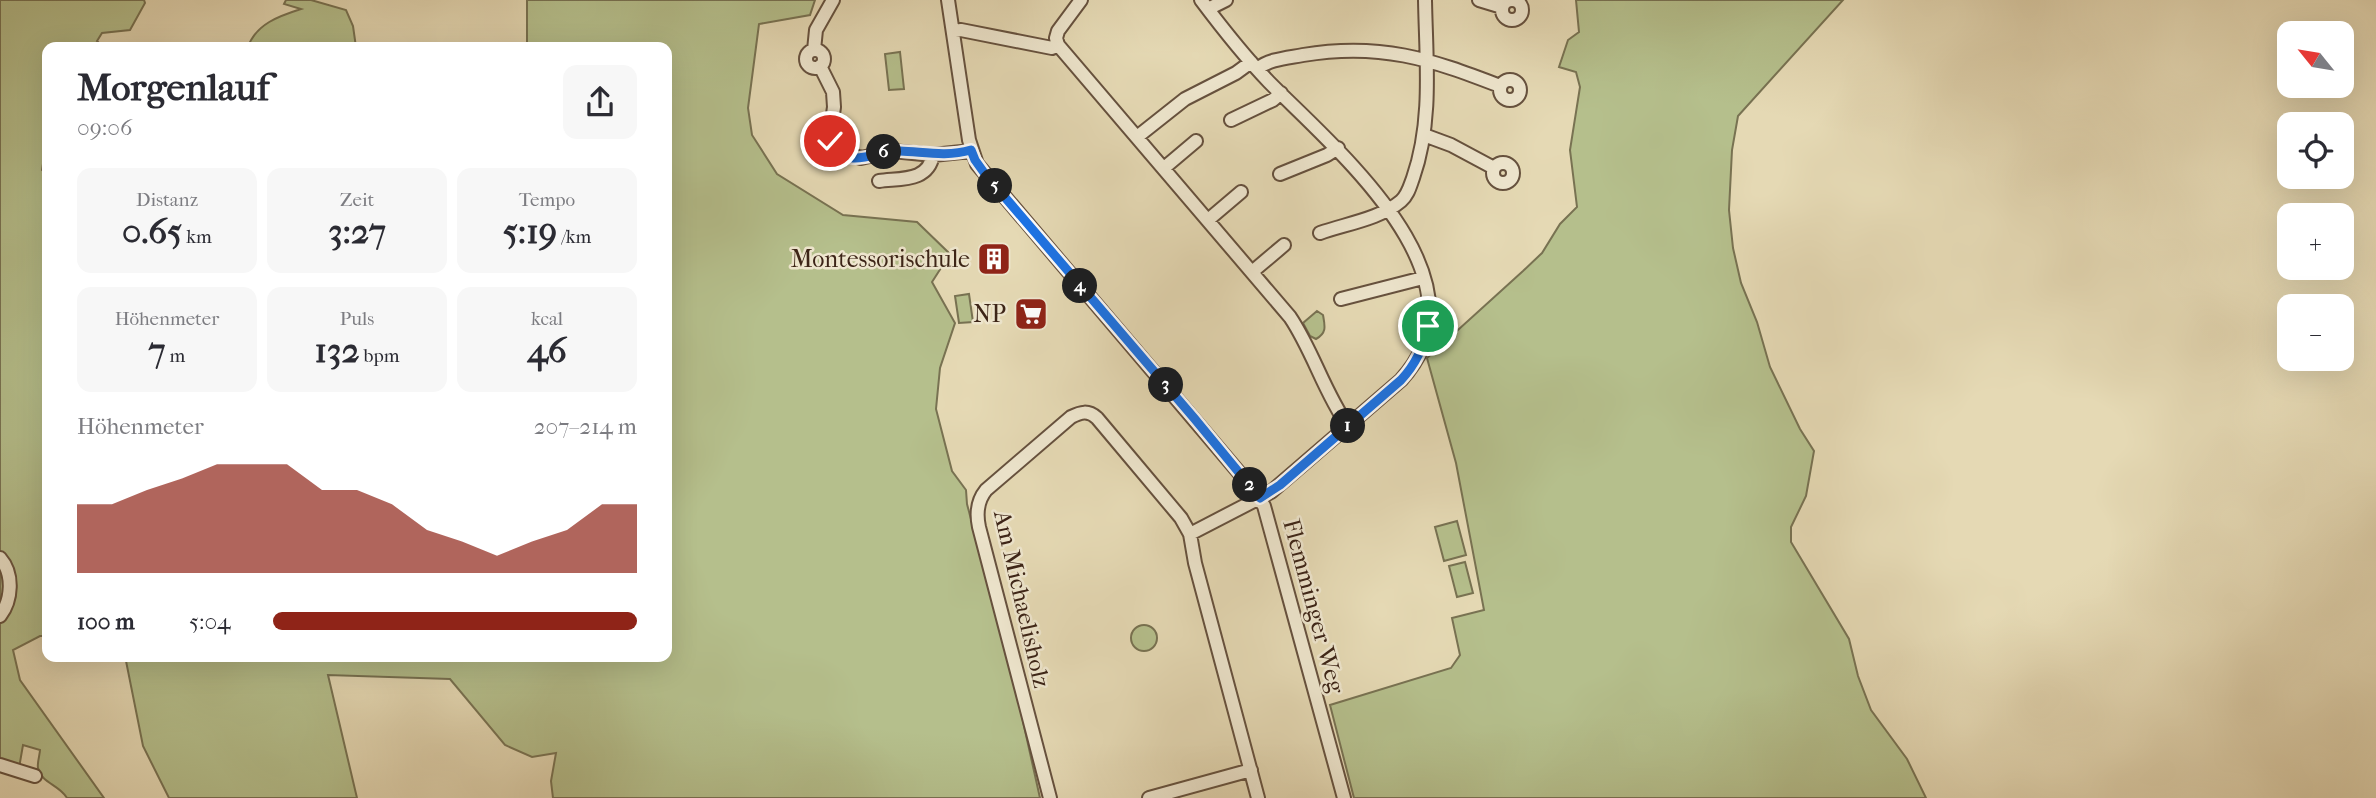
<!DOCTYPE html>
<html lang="de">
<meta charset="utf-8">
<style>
:root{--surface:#fff;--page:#f7f7f7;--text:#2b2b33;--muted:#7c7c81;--accent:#8f2418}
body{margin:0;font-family:"IM FELL French Canon",serif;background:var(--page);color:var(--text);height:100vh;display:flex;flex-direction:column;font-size:26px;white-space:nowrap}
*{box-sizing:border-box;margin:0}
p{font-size:23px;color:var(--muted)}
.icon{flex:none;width:38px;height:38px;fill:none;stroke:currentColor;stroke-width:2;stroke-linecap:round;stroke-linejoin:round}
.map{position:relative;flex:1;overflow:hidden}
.sheet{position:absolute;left:42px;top:42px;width:630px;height:620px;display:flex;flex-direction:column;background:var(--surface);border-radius:14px;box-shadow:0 7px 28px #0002}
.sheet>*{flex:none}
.needle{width:46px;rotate:300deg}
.fabs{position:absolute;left:2277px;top:21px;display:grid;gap:14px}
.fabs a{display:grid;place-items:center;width:77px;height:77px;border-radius:14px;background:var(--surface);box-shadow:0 7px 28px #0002;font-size:35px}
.pin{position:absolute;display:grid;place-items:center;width:60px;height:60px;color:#fff;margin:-30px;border:4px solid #fff;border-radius:50%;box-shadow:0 2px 7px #0007}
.km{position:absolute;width:35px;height:35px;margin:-18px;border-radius:50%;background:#222;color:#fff;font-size:19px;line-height:35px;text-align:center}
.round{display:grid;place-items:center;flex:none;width:74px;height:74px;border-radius:14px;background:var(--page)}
.head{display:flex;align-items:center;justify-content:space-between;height:119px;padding:0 35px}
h1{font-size:38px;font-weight:700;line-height:52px}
.figures{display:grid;grid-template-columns:repeat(3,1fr);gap:10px;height:119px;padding:7px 35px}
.figures div{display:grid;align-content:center;border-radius:14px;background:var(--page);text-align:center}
.figures b{font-size:35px;font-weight:700}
.figures small{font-size:19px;font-weight:400}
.figures p{font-size:19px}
.chart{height:196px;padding:14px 35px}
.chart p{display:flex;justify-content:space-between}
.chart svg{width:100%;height:126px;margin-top:7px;fill:var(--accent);opacity:.7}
ul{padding:0 35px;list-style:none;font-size:23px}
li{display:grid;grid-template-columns:112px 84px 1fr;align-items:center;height:52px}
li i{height:18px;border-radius:9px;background:var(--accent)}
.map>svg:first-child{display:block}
.green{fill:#b5bf8c;stroke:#787252;stroke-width:2}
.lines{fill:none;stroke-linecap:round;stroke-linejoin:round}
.minor-casing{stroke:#66513e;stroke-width:16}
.minor{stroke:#eee6ce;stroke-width:12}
.route-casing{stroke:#fff;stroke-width:14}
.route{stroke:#1a73e8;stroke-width:9}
.labels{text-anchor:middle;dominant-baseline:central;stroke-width:5;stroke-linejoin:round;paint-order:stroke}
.poi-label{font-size:24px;fill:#3c2417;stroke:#eee6ce;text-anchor:end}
.street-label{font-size:24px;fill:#3c2417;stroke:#eee6ce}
</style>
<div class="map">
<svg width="2376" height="798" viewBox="0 0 2376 798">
<rect width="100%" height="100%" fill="#e5d9b4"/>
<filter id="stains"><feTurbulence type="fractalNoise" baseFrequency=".00286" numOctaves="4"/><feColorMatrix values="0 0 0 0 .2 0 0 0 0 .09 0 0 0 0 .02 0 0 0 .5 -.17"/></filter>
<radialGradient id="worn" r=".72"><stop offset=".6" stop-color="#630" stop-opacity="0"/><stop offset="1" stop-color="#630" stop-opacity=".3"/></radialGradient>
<path class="green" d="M 0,0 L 144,0 L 145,3 L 130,30 L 102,33 L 97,41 L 103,47 L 47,47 L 47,138 L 42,170 L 47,173 L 47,636 L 40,636 L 13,650 L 20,680 L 104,798 L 67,798 C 60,785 41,783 38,768 C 37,763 40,754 40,750 L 23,745 L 19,768 L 0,760 Z
M 286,0 L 311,0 L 346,10 L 353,26 L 356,47 L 248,47 C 256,24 279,16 301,9 L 284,4 Z
M 527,0 L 815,0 L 810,15 L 759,24 L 748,108 L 752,135 L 777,174 L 843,215 L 917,222 L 950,254 L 932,282 L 955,323 L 940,368 L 936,409 L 952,471 L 966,490 L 967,504 L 1018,699 L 1040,798 L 553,798 L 551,781 L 556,753 L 532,757 L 505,745 L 450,679 L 328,675 L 357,798 L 169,798 L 143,746 L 125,656 L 667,656 L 667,47 L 527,47 Z
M 1576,0 L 1843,0 L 1738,116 L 1732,150 L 1729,210 L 1733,248 L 1741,283 L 1757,322 L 1770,367 L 1800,429 L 1814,451 L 1806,496 L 1791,527 L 1791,542 L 1849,639 L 1858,676 L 1871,710 L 1907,759 L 1926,798 L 1354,798 L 1330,705 L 1451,668 L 1460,655 L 1452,618 L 1484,610 L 1456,463 L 1427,358 L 1523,271 L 1542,253 L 1560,224 L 1577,207 L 1570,150 L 1580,87 L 1576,72 L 1559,67 L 1568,40 L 1579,32 Z
M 900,52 L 904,89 L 889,90 L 885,54 Z
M 969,294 L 973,322 L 959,323 L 955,296 Z
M 1317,311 L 1323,315 C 1325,326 1327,333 1316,339 L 1310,336 L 1303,323 Z
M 1457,521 L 1466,555 L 1444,561 L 1435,527 Z
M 1465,562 L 1473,593 L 1457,597 L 1449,566 Z
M1131 638a13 13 0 1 1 26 0a13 13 0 1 1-26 0Z"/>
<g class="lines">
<defs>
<path id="minor" d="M 948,0 L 969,140 L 977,164 L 1247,482 L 1264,506 L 1344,798
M 1081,0 L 1058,31 L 1056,38 L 1058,45 L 1290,317 C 1313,351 1324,392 1348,426
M 1479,0 L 1502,7
M1502 10a10 10 0 1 1 20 0a10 10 0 1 1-20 0Z
M 1208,9 L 1226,0
M 953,31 L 961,30 L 1052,48 L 1058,45
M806 59a9 9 0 1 1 18 0a9 9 0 1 1-18 0Z
M 814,50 L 816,30 L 833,0
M 820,66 L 833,92 L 834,107 L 830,135 L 832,144 L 838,151 L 861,158 L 892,151 L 933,155 L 971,151
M 1257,69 C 1269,59 1287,58 1303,55 C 1380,42 1430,59 1500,86
M1500 90a10 10 0 1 1 20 0a10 10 0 1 1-20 0Z
M 1231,120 L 1273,100 L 1281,93
M 1424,135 L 1451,145 L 1494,168
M 1137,137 L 1185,99 L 1236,73 L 1251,62
M1493 173a10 10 0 1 1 20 0a10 10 0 1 1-20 0Z
M 1164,168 L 1196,141
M 1280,174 L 1327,155 L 1338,148
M 879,181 C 901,178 928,182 933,155
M 1208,220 L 1241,192
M 1320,233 C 1345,224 1380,219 1401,201 C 1408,195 1410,186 1413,178 C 1433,121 1426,59 1425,0
M 1252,272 L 1284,245
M 1341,299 L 1423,278
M 1190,534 L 1271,492 L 1401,380 C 1494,279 1334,148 1269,82 C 1245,57 1222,28 1201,0
M 0,558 C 14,574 12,600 0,616
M 0,765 L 35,776
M 1050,798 L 979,527 C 976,513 977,501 986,490 L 1071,417 C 1081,412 1088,410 1097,418 L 1181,518 L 1190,534 L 1195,563 L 1258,798
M 1149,798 L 1251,770"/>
</defs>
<use href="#minor" class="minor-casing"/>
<use href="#minor" class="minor"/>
</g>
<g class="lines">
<defs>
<path id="route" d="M 830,141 C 846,173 877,150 900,151 C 925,152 946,157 971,150 L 975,160 L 985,174 L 1194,418 L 1260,498 L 1280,485 L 1401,380 C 1415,365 1424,347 1428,326"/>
</defs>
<use href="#route" class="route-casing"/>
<use href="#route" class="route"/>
</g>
<defs>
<symbol id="building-square" viewBox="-11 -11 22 22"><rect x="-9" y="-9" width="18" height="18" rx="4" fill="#8f2418" stroke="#eee6ce"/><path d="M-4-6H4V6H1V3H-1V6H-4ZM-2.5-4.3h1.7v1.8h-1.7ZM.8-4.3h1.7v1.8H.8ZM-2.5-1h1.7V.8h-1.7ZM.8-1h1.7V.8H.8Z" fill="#fff"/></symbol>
<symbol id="supermarket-square" viewBox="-11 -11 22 22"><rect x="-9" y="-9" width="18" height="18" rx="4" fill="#8f2418" stroke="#eee6ce"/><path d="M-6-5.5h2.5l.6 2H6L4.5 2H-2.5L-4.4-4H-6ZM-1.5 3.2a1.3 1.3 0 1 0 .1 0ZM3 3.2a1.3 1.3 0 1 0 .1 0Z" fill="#fff"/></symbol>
</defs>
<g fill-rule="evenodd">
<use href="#building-square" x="975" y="240" width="38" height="38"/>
<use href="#supermarket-square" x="1012" y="295" width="38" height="38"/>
</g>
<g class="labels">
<g class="poi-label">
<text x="970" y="259">Montessorischule</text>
<text x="1006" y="314">NP</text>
</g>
<g class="street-label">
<text transform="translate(1022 599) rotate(77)">Am Michaelisholz</text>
<text transform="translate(1314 606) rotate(75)">Flemminger Weg</text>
</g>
</g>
<rect width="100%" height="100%" filter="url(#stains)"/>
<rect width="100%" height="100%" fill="url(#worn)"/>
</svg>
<div class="fabs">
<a><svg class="needle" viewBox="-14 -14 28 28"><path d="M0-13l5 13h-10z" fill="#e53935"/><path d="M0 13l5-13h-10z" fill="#7c7c81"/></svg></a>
<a><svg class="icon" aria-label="locate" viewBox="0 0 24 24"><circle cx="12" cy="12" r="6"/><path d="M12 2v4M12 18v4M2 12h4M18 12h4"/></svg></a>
<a>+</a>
<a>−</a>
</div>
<div class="pin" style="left:1428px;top:326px;background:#1e9e55"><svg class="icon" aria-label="arrive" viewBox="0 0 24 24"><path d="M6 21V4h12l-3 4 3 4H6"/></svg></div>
<div class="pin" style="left:830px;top:141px;background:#d93025"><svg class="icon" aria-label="check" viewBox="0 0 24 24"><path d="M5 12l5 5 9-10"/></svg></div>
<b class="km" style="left:1348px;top:426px">1</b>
<b class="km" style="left:1250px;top:485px">2</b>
<b class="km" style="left:1166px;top:385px">3</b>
<b class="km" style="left:1080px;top:286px">4</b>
<b class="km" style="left:995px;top:186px">5</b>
<b class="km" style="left:884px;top:152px">6</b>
<section class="sheet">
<div class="head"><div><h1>Morgenlauf</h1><p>09:06</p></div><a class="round"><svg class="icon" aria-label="share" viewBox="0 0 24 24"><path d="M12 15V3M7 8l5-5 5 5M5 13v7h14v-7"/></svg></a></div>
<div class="figures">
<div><p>Distanz</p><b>0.65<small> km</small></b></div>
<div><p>Zeit</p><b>3:27</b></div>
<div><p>Tempo</p><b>5:19<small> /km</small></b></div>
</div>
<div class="figures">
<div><p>Höhenmeter</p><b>7<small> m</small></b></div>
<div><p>Puls</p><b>132<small> bpm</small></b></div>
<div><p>kcal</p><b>46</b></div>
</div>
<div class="chart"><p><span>Höhenmeter</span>207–214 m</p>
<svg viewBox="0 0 160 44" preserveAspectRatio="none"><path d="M0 44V20L10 20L20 15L30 11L40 6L50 6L60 6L70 15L80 15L90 20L100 29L110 33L120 38L130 33L140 29L150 20L160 20V44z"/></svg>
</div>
<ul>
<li><b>100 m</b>5:04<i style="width:100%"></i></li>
</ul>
</section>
</div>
